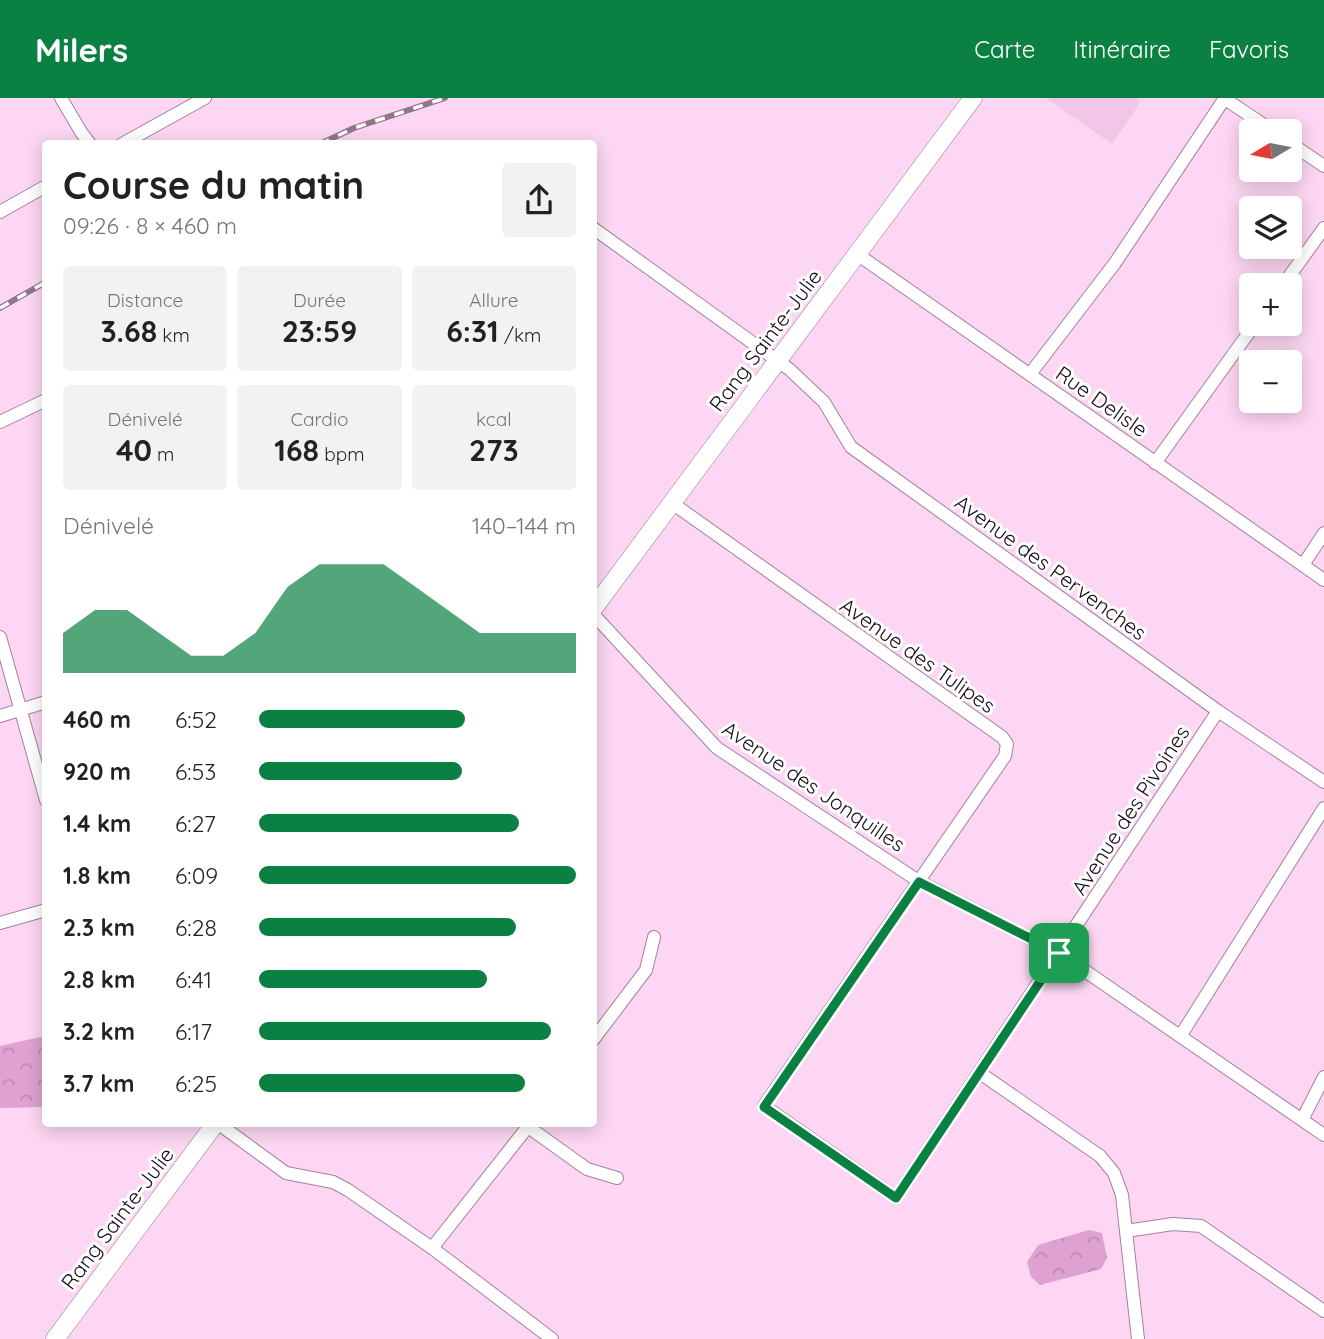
<!DOCTYPE html>
<html lang="fr">
<meta charset="utf-8">
<style>
:root{--surface:#fff;--page:#f2f2f2;--text:#222;--muted:#767676;--accent:#0b8043}
body{margin:0;font-family:Quicksand,sans-serif;background:var(--page);color:var(--text);height:100vh;display:flex;flex-direction:column;font-size:26px;white-space:nowrap}
*{box-sizing:border-box;margin:0}
p{font-size:23px;color:var(--muted)}
.icon{flex:none;width:38px;height:38px;fill:none;stroke:currentColor;stroke-width:2;stroke-linecap:round;stroke-linejoin:round}
.map{position:relative;flex:1;overflow:hidden}
.panel{position:absolute;left:42px;top:42px;width:555px;height:987px;display:flex;flex-direction:column;background:var(--surface);border-radius:7px;box-shadow:0 4px 18px #0003}
.panel>*{flex:none}
.needle{width:46px;rotate:260deg}
.tools{position:absolute;left:1239px;top:21px;display:grid;gap:14px}
.tools a{display:grid;place-items:center;width:63px;height:63px;border-radius:7px;background:var(--surface);box-shadow:0 4px 18px #0003;font-size:35px}
.pin{position:absolute;display:grid;place-items:center;width:60px;height:60px;color:#fff;margin:-30px;border-radius:14px;box-shadow:0 4px 10px #0006}
.round{display:grid;place-items:center;flex:none;width:74px;height:74px;border-radius:7px;background:var(--page)}
.head{display:flex;align-items:center;justify-content:space-between;height:119px;padding:0 21px}
h1{font-size:38px;font-weight:700;line-height:52px}
.metrics{display:grid;grid-template-columns:repeat(3,1fr);gap:10px;height:119px;padding:7px 21px}
.metrics div{display:grid;align-content:center;border-radius:7px;background:var(--page);text-align:center}
.metrics b{font-size:30px;font-weight:700}
.metrics small{font-size:19px;font-weight:400}
.metrics p{font-size:19px}
.chart{height:196px;padding:14px 21px}
.chart p{display:flex;justify-content:space-between}
.chart svg{width:100%;height:126px;margin-top:7px;fill:var(--accent);opacity:.7}
ul{padding:0 21px;list-style:none;font-size:23px}
li{display:grid;grid-template-columns:112px 84px 1fr;align-items:center;height:52px}
li i{height:18px;border-radius:9px;background:var(--accent)}
header{display:flex;align-items:center;gap:42px;box-sizing:border-box;height:98px;padding:0 35px;background:var(--accent);color:#fff}
header strong{font-size:33px}
nav{display:flex;gap:38px;margin-inline-start:auto;font-size:24px}
.map>svg:first-child{display:block}
.built{fill:#f2c6e6}
.forest{fill:url(#forest-crowns)}
.lines{fill:none;stroke-linecap:round;stroke-linejoin:round}
.street-casing{stroke:#a4829b;stroke-width:14}
.secondary-casing{stroke:#a4829b;stroke-width:19}
.street{stroke:#fff;stroke-width:12}
.secondary{stroke:#fff;stroke-width:18}
.rail-casing{stroke:#907689;stroke-width:6}
.rail{stroke:#fff;stroke-width:3.5;stroke-dasharray:10;stroke-linecap:butt}
.route-casing{stroke:#fff;stroke-width:14}
.route{stroke:#0b8043;stroke-width:9}
.labels{text-anchor:middle;dominant-baseline:central;stroke-width:6;stroke-linejoin:round;paint-order:stroke}
.street-label{font-size:21px;fill:#180c15;stroke:#fff}
</style>
<header>
<strong>Milers</strong>
<nav><a>Carte</a><a>Itinéraire</a><a>Favoris</a></nav>
</header>
<div class="map">
<svg width="1324" height="1241" viewBox="0 0 1324 1241">
<defs>
<pattern id="forest-crowns" width="20" height="18" patternUnits="userSpaceOnUse" patternTransform="scale(1.75)"><rect width="20" height="18" fill="#dfa2d0"/><path d="M2 6a3 3 0 1 1 6 0M12 15a3 3 0 1 1 6 0" fill="none" stroke="#bf8ab2"/></pattern>
</defs>
<rect width="100%" height="100%" fill="#fcd6f2"/>
<path class="built" d="M 1046,0 L 1138,0 L 1139,6 L 1112,46 Z"/>
<path class="forest" d="M 45,938 L 45,1009 L 0,1010 L 0,948 Z
M 1089,1132 L 1102,1135 L 1107,1160 L 1101,1171 L 1040,1187 L 1031,1179 L 1027,1164 L 1038,1147 Z"/>
<g class="lines">
<defs>
<path id="street" d="M 61,0 L 81,34 L 90,46
M 1225,1 L 1273,33
M 1290,45 L 1324,68
M 122,46 L 205,0
M 0,114 L 46,88
M 593,130 L 789,271 L 824,304 L 851,349 L 1218,613 L 1324,684
M 857,156 L 1324,482
M 1283,187 L 1324,130
M 1030,276 L 1115,165 L 1225,0
M 0,324 L 46,302
M 1155,365 L 1255,226
M 672,405 L 1002,639 L 1007,646 L 1005,658 L 764,1008 L 896,1100 L 1218,613
M 1303,467 L 1324,435
M 593,516 L 717,650 L 920,784 L 1059,855 L 1324,1037
M 0,539 L 46,702
M 0,618 L 46,604
M 0,825 L 46,812
M 1181,937 L 1324,710
M 593,942 L 646,872 L 654,839
M 980,975 L 1100,1058 L 1114,1075 L 1122,1097 L 1138,1241
M 1302,1022 L 1324,979
M 219,1026 L 286,1075 L 333,1084 L 348,1092 L 432,1150 L 552,1241
M 527,1028 L 587,1071 L 617,1080
M 1126,1133 L 1173,1126 L 1201,1128 L 1324,1213
M 432,1150 L 530,1026"/>
<path id="secondary" d="M 593,511 L 973,0
M 55,1241 L 215,1026"/>
</defs>
<use href="#street" class="street-casing"/>
<use href="#secondary" class="secondary-casing"/>
<use href="#street" class="street"/>
<use href="#secondary" class="secondary"/>
<defs>
<path id="rail" d="M 320,46 L 354,30 L 445,0
M 0,210 L 46,184"/>
</defs>
<use href="#rail" class="rail-casing"/>
<use href="#rail" class="rail"/>
</g>
<g class="lines">
<defs>
<path id="route" d="M 919,784 L 1059,855 L 896,1100 L 764,1009 Z"/>
</defs>
<use href="#route" class="route-casing"/>
<use href="#route" class="route"/>
</g>
<g class="labels">
<g class="street-label">
<text transform="translate(765 242) rotate(-53)">Rang Sainte-Julie</text>
<text transform="translate(1102 303) rotate(35)">Rue Delisle</text>
<text transform="translate(1051 469) rotate(36)">Avenue des Pervenches</text>
<text transform="translate(918 557) rotate(35)">Avenue des Tulipes</text>
<text transform="translate(814 688) rotate(34)">Avenue des Jonquilles</text>
<text transform="translate(1130 712) rotate(-57)">Avenue des Pivoines</text>
<text transform="translate(117 1120) rotate(-53)">Rang Sainte-Julie</text>
</g>
</g>
</svg>
<div class="tools">
<a><svg class="needle" viewBox="-14 -14 28 28"><path d="M0-13l5 13h-10z" fill="#e53935"/><path d="M0 13l5-13h-10z" fill="#767676"/></svg></a>
<a><svg class="icon" aria-label="layers" viewBox="0 0 24 24"><path d="M12 4l9 5-9 5-9-5zM3 14l9 5 9-5"/></svg></a>
<a>+</a>
<a>−</a>
</div>
<div class="pin" style="left:1059px;top:855px;background:#1e9e55"><svg class="icon" aria-label="arrive" viewBox="0 0 24 24"><path d="M6 21V4h12l-3 4 3 4H6"/></svg></div>
<section class="panel">
<div class="head"><div><h1>Course du matin</h1><p>09:26 · 8 × 460 m</p></div><a class="round"><svg class="icon" aria-label="share" viewBox="0 0 24 24"><path d="M12 15V3M7 8l5-5 5 5M5 13v7h14v-7"/></svg></a></div>
<div class="metrics">
<div><p>Distance</p><b>3.68<small> km</small></b></div>
<div><p>Durée</p><b>23:59</b></div>
<div><p>Allure</p><b>6:31<small> /km</small></b></div>
</div>
<div class="metrics">
<div><p>Dénivelé</p><b>40<small> m</small></b></div>
<div><p>Cardio</p><b>168<small> bpm</small></b></div>
<div><p>kcal</p><b>273</b></div>
</div>
<div class="chart"><p><span>Dénivelé</span>140–144 m</p>
<svg viewBox="0 0 160 44" preserveAspectRatio="none"><path d="M0 44V30L10 22L20 22L30 30L40 38L50 38L60 30L70 14L80 6L90 6L100 6L110 14L120 22L130 30L140 30L150 30L160 30V44z"/></svg>
</div>
<ul>
<li><b>460 m</b>6:52<i style="width:65%"></i></li>
<li><b>920 m</b>6:53<i style="width:64%"></i></li>
<li><b>1.4 km</b>6:27<i style="width:82%"></i></li>
<li><b>1.8 km</b>6:09<i style="width:100%"></i></li>
<li><b>2.3 km</b>6:28<i style="width:81%"></i></li>
<li><b>2.8 km</b>6:41<i style="width:72%"></i></li>
<li><b>3.2 km</b>6:17<i style="width:92%"></i></li>
<li><b>3.7 km</b>6:25<i style="width:84%"></i></li>
</ul>
</section>
</div>
